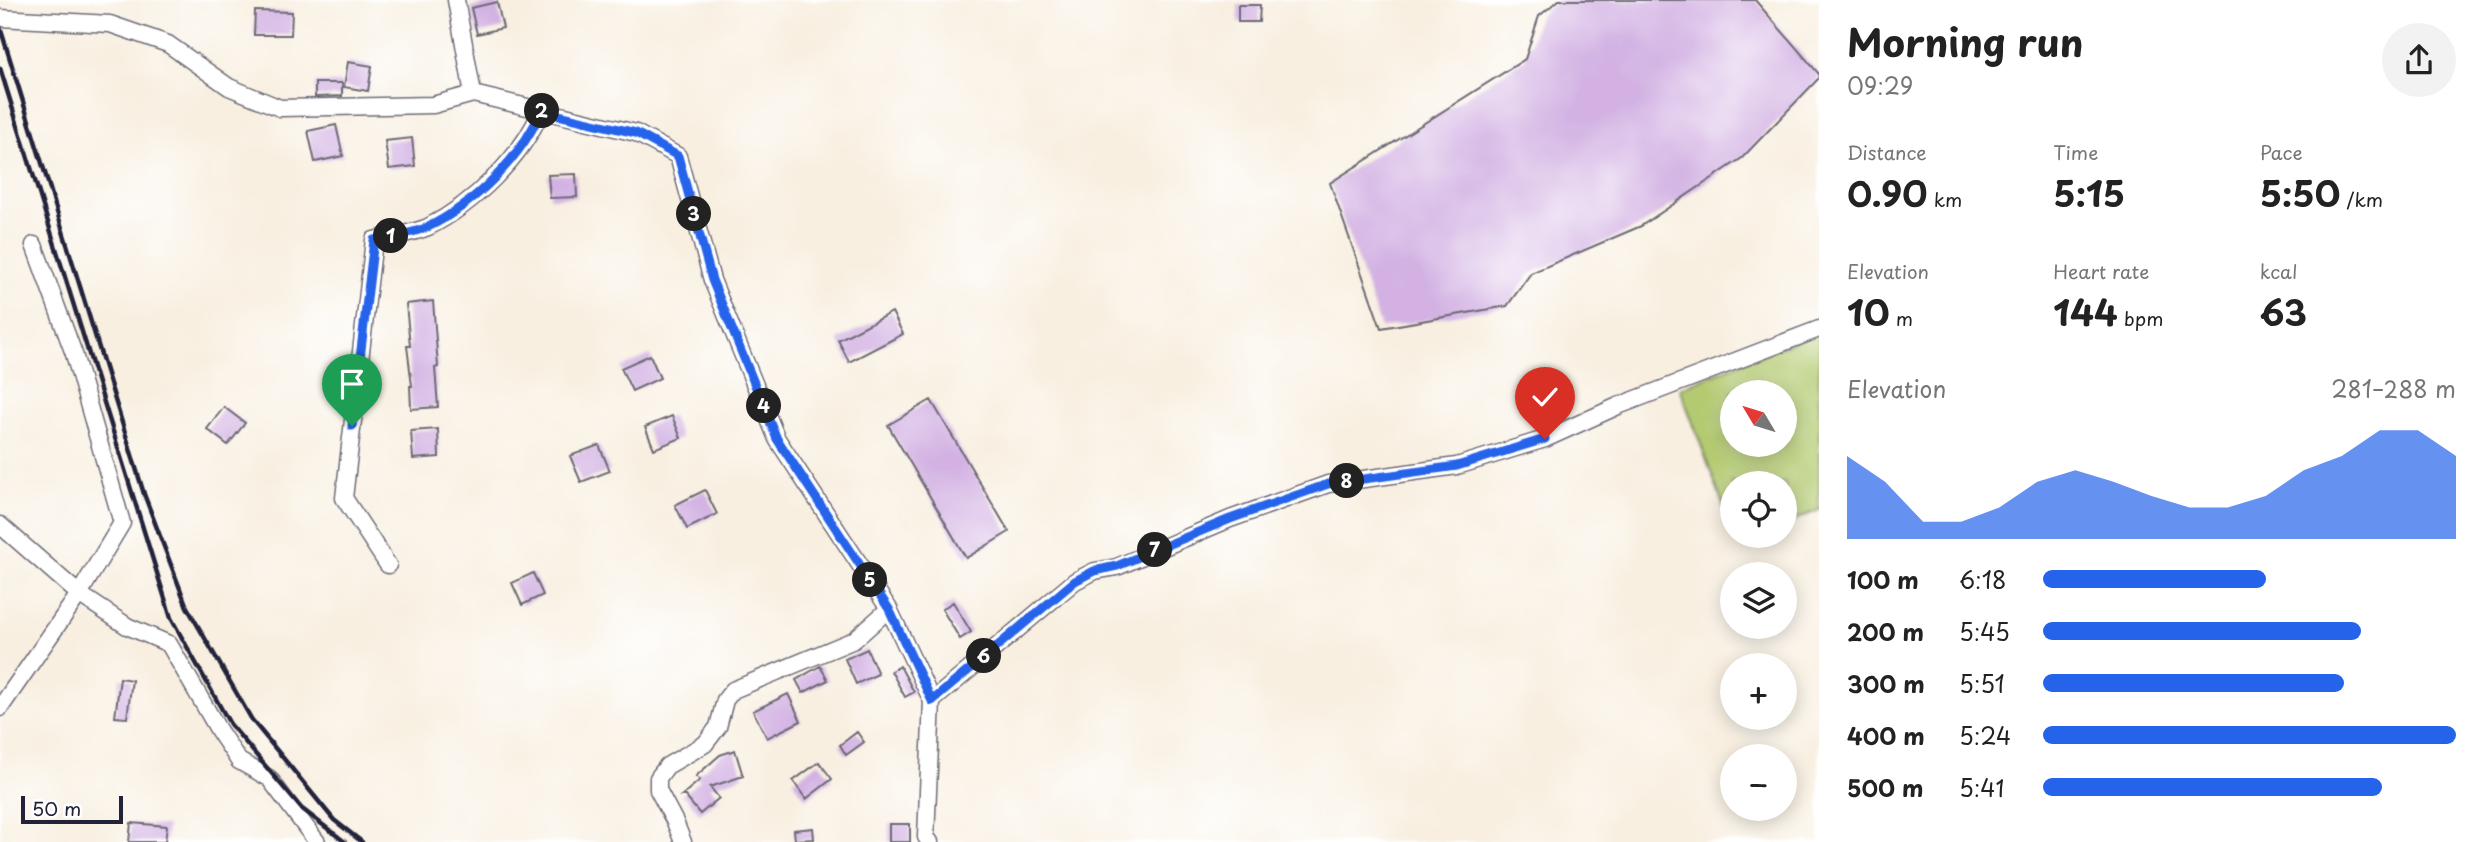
<!DOCTYPE html>
<meta charset="utf-8">
<style>
:root{--surface:#fff;--page:#f2f2f2;--text:#222;--muted:#767676;--accent:#2563eb}
body{margin:0;font-family:"Playpen Sans",sans-serif;background:var(--page);color:var(--text);height:100vh;display:flex;flex-direction:column;font-size:26px;white-space:nowrap}
*{box-sizing:border-box;margin:0}
p{font-size:23px;color:var(--muted)}
.icon{flex:none;width:38px;height:38px;fill:none;stroke:currentColor;stroke-width:2;stroke-linecap:round;stroke-linejoin:round}
.map{position:relative;flex:1;overflow:hidden}
.panel{display:flex;flex-direction:column;background:var(--surface);width:665px}
.panel>*{flex:none}
.needle{width:46px;rotate:308deg}
.tools{position:absolute;left:1720px;top:380px;display:grid;gap:14px}
.tools a{display:grid;place-items:center;width:77px;height:77px;border-radius:50%;background:var(--surface);box-shadow:0 4px 18px #0003;font-size:35px}
.scale{position:absolute;left:21px;bottom:18px;width:102px;box-sizing:border-box;padding-left:7px;border:4px solid #22223b;border-top:0;font-size:19px;line-height:24px;white-space:nowrap;color:#22223b;-webkit-text-stroke:5px #fff;paint-order:stroke}
.pin{position:absolute;display:grid;place-items:center;width:60px;height:60px;color:#fff;margin:-72px -30px;border-radius:50% 50% 50% 0;rotate:-45deg;box-shadow:0 0 7px #0007}
.pin .icon{rotate:45deg}
.km{position:absolute;width:35px;height:35px;margin:-18px;border-radius:50%;background:#222;color:#fff;font-size:19px;line-height:35px;text-align:center}
.round{display:grid;place-items:center;flex:none;width:74px;height:74px;border-radius:37px;background:var(--page)}
.headline{display:flex;align-items:center;justify-content:space-between;height:119px;padding:0 28px}
h1{font-size:38px;font-weight:700;line-height:52px}
.stats{display:grid;grid-template-columns:repeat(3,1fr);gap:10px;height:119px;padding:7px 28px}
.stats div{display:grid;align-content:center}
.stats b{font-size:35px;font-weight:700}
.stats small{font-size:19px;font-weight:400}
.stats p{font-size:19px}
.chart{height:196px;padding:14px 28px}
.chart p{display:flex;justify-content:space-between}
.chart svg{width:100%;height:126px;margin-top:7px;fill:var(--accent);opacity:.7}
ul{padding:0 28px;list-style:none;font-size:23px}
li{display:grid;grid-template-columns:112px 84px 1fr;align-items:center;height:52px}
li i{height:18px;border-radius:9px;background:var(--accent)}
main{display:flex;flex:1;min-height:0}
.map>svg:first-child{display:block}
.green{fill:#b3ca6f;stroke:#6a7655;stroke-width:2;fill-rule:evenodd}
.building{fill:#d3b2e3}
.lines{fill:none;stroke-linecap:round;stroke-linejoin:round}
.minor-casing{stroke:#6d6a75;stroke-width:19}
.minor{stroke:#fff;stroke-width:16}
.rail{stroke:#22223b;stroke-width:4.5}
.route-casing{stroke:#fff;stroke-width:14}
.route{stroke:#2563eb;stroke-width:9}
</style>
<main>
<div class="map">
<svg width="1819" height="842" viewBox="0 0 1819 842">
<rect width="100%" height="100%" fill="#fff"/>
<filter id="ink" filterUnits="userSpaceOnUse"><feTurbulence type="fractalNoise" baseFrequency=".0143" numOctaves="2"/><feDisplacementMap in="SourceGraphic" scale="14" xChannelSelector="R" yChannelSelector="G"/><feConvolveMatrix kernelMatrix="1 2 1 2 8 2 1 2 1" color-interpolation-filters="sRGB"/></filter>
<filter id="wash" filterUnits="userSpaceOnUse"><feTurbulence type="fractalNoise" baseFrequency=".00686" numOctaves="4" result="noise"/><feDisplacementMap in="SourceGraphic" scale="28" xChannelSelector="R" yChannelSelector="G"/><feGaussianBlur stdDeviation="1.57" result="paint"/><feColorMatrix in="noise" values="0 0 0 0 0 0 0 0 0 0 0 0 0 0 0 0 0 1.4 0 .05"/><feComposite in="paint" operator="in"/></filter>
<g filter="url(#wash)">
<rect width="100%" height="100%" fill="#f8efe0"/>
<path class="green" d="M 1819,331 L 1819,510 L 1785,524 L 1785,483 L 1732,483 L 1732,529 L 1680,388 ZM 1732,392 L 1785,392 L 1785,444 L 1732,444 Z"/>
<g id="blocks">
<path class="building" d="M 1559,0 L 1755,0 L 1819,74 L 1819,78 L 1742,158 L 1641,226 L 1531,273 L 1507,306 L 1381,328 L 1330,183 L 1525,59 L 1539,16 Z
M 497,2 L 503,28 L 477,34 L 471,8 Z
M 1238,5 L 1260,5 L 1259,22 L 1238,22 Z
M 255,11 L 292,12 L 291,35 L 254,35 Z
M 348,62 L 372,66 L 368,91 L 344,87 Z
M 315,83 L 342,83 L 342,96 L 315,97 Z
M 336,125 L 343,156 L 315,162 L 308,131 Z
M 412,138 L 415,166 L 389,169 L 385,141 Z
M 576,174 L 577,197 L 550,198 L 548,175 Z
M 433,301 L 438,367 L 435,368 L 438,407 L 411,409 L 410,386 L 412,386 L 407,346 L 410,346 L 406,304 Z
M 892,312 L 903,334 L 849,362 L 838,340 Z
M 650,355 L 660,378 L 632,391 L 621,368 Z
M 931,400 L 1009,532 L 966,558 L 888,425 Z
M 224,407 L 245,423 L 228,445 L 207,429 Z
M 672,416 L 681,438 L 654,449 L 645,427 Z
M 438,429 L 439,457 L 413,459 L 411,431 Z
M 599,445 L 610,471 L 581,482 L 570,456 Z
M 705,490 L 717,514 L 687,529 L 675,505 Z
M 533,573 L 543,595 L 522,605 L 512,583 Z
M 953,602 L 971,632 L 960,639 L 942,609 Z
M 867,649 L 878,674 L 856,684 L 845,659 Z
M 820,666 L 828,680 L 803,693 L 796,680 Z
M 900,666 L 914,692 L 905,697 L 891,671 Z
M 120,678 L 132,680 L 127,718 L 115,717 Z
M 788,694 L 801,721 L 767,738 L 753,711 Z
M 857,732 L 864,742 L 846,755 L 840,745 Z
M 735,750 L 743,776 L 710,787 L 719,798 L 700,814 L 685,796 L 681,796 L 700,780 L 696,776 L 720,755 Z
M 819,762 L 832,779 L 806,799 L 793,781 Z
M 131,823 L 167,826 L 165,842 L 129,842 Z
M 889,824 L 910,824 L 910,842 L 889,842 Z
M 813,828 L 814,839 L 795,840 L 794,830 Z"/>
</g>
</g>
<g filter="url(#ink)">
<use href="#blocks" fill-opacity="0" stroke="#6d6a75" stroke-width="2"/>
<g class="lines">
<defs>
<path id="minor" d="M 456,0 L 473,94
M 0,18 L 110,24 L 168,44 L 229,87 L 280,108 L 433,105 L 473,94 L 636,133 L 678,156 L 712,280 L 777,439 L 889,609 L 932,701 L 926,837 L 930,842
M 0,525 L 79,594 L 127,626 L 169,644 L 219,731 L 239,761 L 269,778 L 317,842
M 388,565 L 344,498 L 374,240 C 391,236 412,234 428,227 C 472,205 522,157 541,111
M 932,701 L 1075,581 L 1095,571 L 1117,567 L 1230,519 L 1328,484 L 1457,466 L 1545,439 L 1618,406 L 1819,329
M 0,708 L 79,594 L 122,523 L 74,354 L 34,245
M 683,842 L 675,822 L 658,790 L 658,778 L 667,766 L 705,744 L 718,727 L 725,700 L 733,690 L 854,640 L 889,609"/>
</defs>
<use href="#minor" class="minor-casing"/>
<use href="#minor" class="minor"/>
<path class="rail" d="M 0,27 L 144,494 L 187,607 L 252,720 L 334,820 L 362,842
M 0,68 L 171,618 L 230,724 L 301,808 L 345,842"/>
</g>
</g>
<g class="lines" filter="url(#ink)">
<defs>
<path id="route" d="M 352,426 L 374,240 C 391,236 412,234 428,227 C 473,205 522,157 541,111 L 636,133 L 678,156 L 712,280 L 777,439 L 889,609 L 932,701 L 1075,581 L 1094,571 L 1117,566 L 1230,519 L 1328,484 L 1457,466 L 1545,439"/>
</defs>
<use href="#route" class="route-casing"/>
<use href="#route" class="route"/>
</g>
</svg>
<div class="tools">
<a><svg class="needle" viewBox="-14 -14 28 28"><path d="M0-13l5 13h-10z" fill="#e53935"/><path d="M0 13l5-13h-10z" fill="#767676"/></svg></a>
<a><svg class="icon" aria-label="locate" viewBox="0 0 24 24"><circle cx="12" cy="12" r="6"/><path d="M12 2v4M12 18v4M2 12h4M18 12h4"/></svg></a>
<a><svg class="icon" aria-label="layers" viewBox="0 0 24 24"><path d="M12 4l9 5-9 5-9-5zM3 14l9 5 9-5"/></svg></a>
<a>+</a>
<a>−</a>
</div>
<div class="scale">50 m</div>
<div class="pin" style="left:352px;top:426px;background:#1e9e55"><svg class="icon" aria-label="arrive" viewBox="0 0 24 24"><path d="M6 21V4h12l-3 4 3 4H6"/></svg></div>
<div class="pin" style="left:1545px;top:439px;background:#d93025"><svg class="icon" aria-label="check" viewBox="0 0 24 24"><path d="M5 12l5 5 9-10"/></svg></div>
<b class="km" style="left:391px;top:236px">1</b>
<b class="km" style="left:542px;top:111px">2</b>
<b class="km" style="left:694px;top:214px">3</b>
<b class="km" style="left:764px;top:406px">4</b>
<b class="km" style="left:870px;top:580px">5</b>
<b class="km" style="left:984px;top:656px">6</b>
<b class="km" style="left:1155px;top:550px">7</b>
<b class="km" style="left:1347px;top:481px">8</b>
</div>
<section class="panel">
<div class="headline"><div><h1>Morning run</h1><p>09:29</p></div><a class="round"><svg class="icon" aria-label="share" viewBox="0 0 24 24"><path d="M12 15V3M7 8l5-5 5 5M5 13v7h14v-7"/></svg></a></div>
<div class="stats">
<div><p>Distance</p><b>0.90<small> km</small></b></div>
<div><p>Time</p><b>5:15</b></div>
<div><p>Pace</p><b>5:50<small> /km</small></b></div>
</div>
<div class="stats">
<div><p>Elevation</p><b>10<small> m</small></b></div>
<div><p>Heart rate</p><b>144<small> bpm</small></b></div>
<div><p>kcal</p><b>63</b></div>
</div>
<div class="chart"><p><span>Elevation</span>281–288 m</p>
<svg viewBox="0 0 160 44" preserveAspectRatio="none"><path d="M0 44V15L10 24L20 38L30 38L40 33L50 24L60 20L70 24L80 29L90 33L100 33L110 29L120 20L130 15L140 6L150 6L160 15V44z"/></svg>
</div>
<ul>
<li><b>100 m</b>6:18<i style="width:54%"></i></li>
<li><b>200 m</b>5:45<i style="width:77%"></i></li>
<li><b>300 m</b>5:51<i style="width:73%"></i></li>
<li><b>400 m</b>5:24<i style="width:100%"></i></li>
<li><b>500 m</b>5:41<i style="width:82%"></i></li>
</ul>
</section>
</main>
